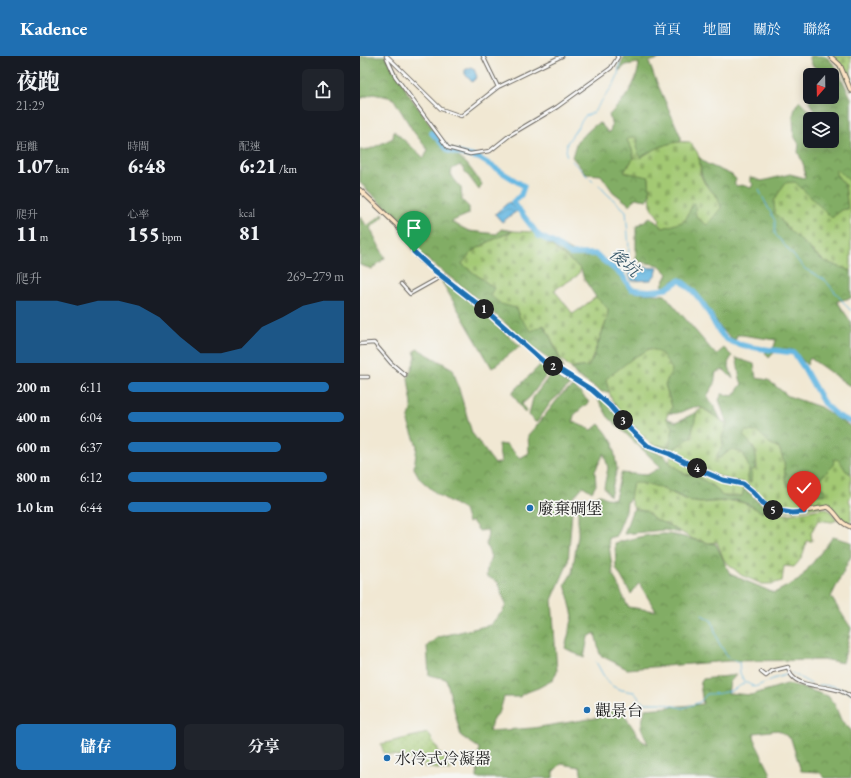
<!DOCTYPE html>
<html lang="zh-TW">
<meta charset="utf-8">
<style>
:root{--surface:#171b24;--page:#20242c;--text:#f1f3f6;--muted:#9ea1a6;--accent:#1f6fb2}
body{margin:0;font-family:"EB Garamond","Noto Serif TC",serif;background:var(--page);color:var(--text);height:100vh;display:flex;flex-direction:column;font-size:15px;white-space:nowrap}
*{box-sizing:border-box;margin:0}
p{font-size:13px;color:var(--muted)}
.icon{flex:none;width:22px;height:22px;fill:none;stroke:currentColor;stroke-width:2;stroke-linecap:round;stroke-linejoin:round}
.map{position:relative;flex:1;overflow:hidden}
.side{display:flex;flex-direction:column;background:var(--surface);width:360px}
.side>*{flex:none}
.needle{width:26px;rotate:200deg}
.fabs{position:absolute;left:443px;top:12px;display:grid;gap:8px}
.fabs a{display:grid;place-items:center;width:36px;height:36px;border-radius:6px;background:var(--surface);box-shadow:0 2px 10px #0003;font-size:20px}
.pin{position:absolute;display:grid;place-items:center;width:34px;height:34px;color:#fff;margin:-41px -17px;border-radius:50% 50% 50% 0;rotate:-45deg;box-shadow:0 0 4px #0007}
.pin .icon{rotate:45deg}
.km{position:absolute;width:20px;height:20px;margin:-10px;border-radius:50%;background:#222;color:#fff;font-size:11px;line-height:20px;text-align:center}
.round{display:grid;place-items:center;flex:none;width:42px;height:42px;border-radius:6px;background:var(--page)}
.head{display:flex;align-items:center;justify-content:space-between;height:68px;padding:0 16px}
h1{font-size:22px;font-weight:800;line-height:30px}
.figures{display:grid;grid-template-columns:repeat(3,1fr);gap:6px;height:68px;padding:4px 16px}
.figures div{display:grid;align-content:center}
.figures b{font-size:20px;font-weight:800}
.figures small{font-size:11px;font-weight:400}
.figures p{font-size:11px}
.chart{height:112px;padding:8px 16px}
.chart p{display:flex;justify-content:space-between}
.chart svg{width:100%;height:72px;margin-top:4px;fill:var(--accent);opacity:.7}
.action{display:flex;gap:8px;margin-top:auto;padding:8px 16px}
.action a{flex:1;height:46px;border-radius:6px;background:var(--accent);color:#fff;font-size:16px;font-weight:800;line-height:46px;text-align:center}
.action a+a{background:var(--page);color:var(--text)}
ul{padding:0 16px;list-style:none;font-size:13px}
li{display:grid;grid-template-columns:64px 48px 1fr;align-items:center;height:30px}
li i{height:10px;border-radius:5px;background:var(--accent)}
header{display:flex;align-items:center;gap:24px;box-sizing:border-box;height:56px;padding:0 20px;background:var(--accent);color:#fff}
header strong{font-size:19px}
nav{display:flex;gap:22px;margin-inline-start:auto;font-size:14px}
main{display:flex;flex:1;min-height:0}
.map>svg:first-child{display:block}
.forest{fill:url(#forest-crowns);stroke:#4f6440;fill-rule:evenodd}
.cemetery{fill:url(#cemetery-stones);stroke:#607248}
.park{fill:url(#park-dots);stroke:#607248}
.water{fill:url(#water-waves);stroke:#416a7f}
.lines{fill:none;stroke-linecap:round;stroke-linejoin:round}
.stream{stroke:#66b8e2;stroke-width:1}
.river{stroke:#66b8e2;stroke-width:5.5}
.street-casing{stroke:#67635c;stroke-width:4.5}
.secondary-casing{stroke:#67635c;stroke-width:5.5}
.street{stroke:#fff;stroke-width:2.5}
.secondary{stroke:#fee5c5;stroke-width:3.5}
.route-casing{stroke:#fff;stroke-width:8}
.route{stroke:#1f6fb2;stroke-width:5}
.poi-dot{fill:#1f6fb2;stroke:#f6f6f2;stroke-width:1.5}
.labels{text-anchor:middle;dominant-baseline:central;stroke-width:3.5;stroke-linejoin:round;paint-order:stroke}
.poi-label{font-size:16px;fill:#1c1c1c;stroke:#f6f6f2;text-anchor:start}
.water-label{font-size:17px;font-style:italic;fill:#3a5a6b;stroke:#f6f6f2}
</style>
<header>
<strong>Kadence</strong>
<nav><a>首頁</a><a>地圖</a><a>關於</a><a>聯絡</a></nav>
</header>
<main>
<section class="side">
<div class="head"><div><h1>夜跑</h1><p>21:29</p></div><a class="round"><svg class="icon" aria-label="share" viewBox="0 0 24 24"><path d="M12 15V3M7 8l5-5 5 5M5 13v7h14v-7"/></svg></a></div>
<div class="figures">
<div><p>距離</p><b>1.07<small> km</small></b></div>
<div><p>時間</p><b>6:48</b></div>
<div><p>配速</p><b>6:21<small> /km</small></b></div>
</div>
<div class="figures">
<div><p>爬升</p><b>11<small> m</small></b></div>
<div><p>心率</p><b>155<small> bpm</small></b></div>
<div><p>kcal</p><b>81</b></div>
</div>
<div class="chart"><p><span>爬升</span>269–279 m</p>
<svg viewBox="0 0 160 44" preserveAspectRatio="none"><path d="M0 44V6L10 6L20 6L30 9L40 6L50 6L60 9L70 16L80 28L90 38L100 38L110 35L120 22L130 16L140 9L150 6L160 6V44z"/></svg>
</div>
<ul>
<li><b>200 m</b>6:11<i style="width:93%"></i></li>
<li><b>400 m</b>6:04<i style="width:100%"></i></li>
<li><b>600 m</b>6:37<i style="width:71%"></i></li>
<li><b>800 m</b>6:12<i style="width:92%"></i></li>
<li><b>1.0 km</b>6:44<i style="width:66%"></i></li>
</ul>
<div class="action"><a>儲存</a><a>分享</a></div>
</section>
<div class="map">
<svg width="491" height="722" viewBox="0 0 491 722">
<defs>
<pattern id="forest-crowns" width="20" height="18" patternUnits="userSpaceOnUse"><rect width="20" height="18" fill="#82ad65"/><path d="M2 6a3 3 0 1 1 6 0M12 15a3 3 0 1 1 6 0" fill="none" stroke="#6a8c52"/></pattern>
<pattern id="cemetery-stones" width="16" height="16" patternUnits="userSpaceOnUse"><rect width="16" height="16" fill="#a3c973"/><path d="M2 7V4a2 2 0 0 1 4 0v3zM10 15v-3a2 2 0 0 1 4 0v3z" fill="#8cac63"/></pattern>
<pattern id="park-dots" width="8" height="8" patternUnits="userSpaceOnUse"><rect width="8" height="8" fill="#a3c973"/><path d="M2 2h.1M6 6h.1" fill="none" stroke="#8cac63" stroke-width="1.8" stroke-linecap="round"/></pattern>
<pattern id="water-waves" width="16" height="10" patternUnits="userSpaceOnUse"><rect width="16" height="10" fill="#66b8e2"/><path d="M0 5q4-4 8 0t8 0" fill="none" stroke="#5395b6"/></pattern>
</defs>
<rect width="100%" height="100%" fill="#f6f6f2"/>
<filter id="ink" filterUnits="userSpaceOnUse"><feTurbulence type="fractalNoise" baseFrequency=".025" numOctaves="2"/><feDisplacementMap in="SourceGraphic" scale="8" xChannelSelector="R" yChannelSelector="G"/><feConvolveMatrix kernelMatrix="1 2 1 2 8 2 1 2 1" color-interpolation-filters="sRGB"/></filter>
<filter id="wash" filterUnits="userSpaceOnUse"><feTurbulence type="fractalNoise" baseFrequency=".012" numOctaves="4" result="noise"/><feDisplacementMap in="SourceGraphic" scale="16" xChannelSelector="R" yChannelSelector="G"/><feGaussianBlur stdDeviation="0.9" result="paint"/><feColorMatrix in="noise" values="0 0 0 0 0 0 0 0 0 0 0 0 0 0 0 0 0 1.4 0 .05"/><feComposite in="paint" operator="in"/></filter>
<g filter="url(#wash)">
<rect width="100%" height="100%" fill="#f1e8d3"/>
<path class="forest" d="M 0,0 L 26,0 L 32,10 L 38,17 L 47,36 L 70,68 L 82,87 L 107,108 L 122,128 L 119,134 L 100,109 L 92,113 L 91,119 L 101,132 L 102,144 L 109,151 L 109,158 L 97,163 L 91,166 L 109,175 L 137,178 L 141,173 L 153,175 C 136,183 112,191 102,208 L 134,232 L 156,252 L 160,262 L 183,269 L 190,280 L 204,313 L 180,297 L 103,231 L 70,206 L 58,195 L 35,161 L 0,127 L 0,94 L 10,93 L 33,82 L 34,75 L 64,102 L 68,94 L 53,75 L 33,42 L 13,38 L 0,43 Z
M 264,0 L 307,0 L 289,6 L 294,20 L 321,81 L 321,85 C 306,88 293,93 280,102 L 276,91 L 278,84 L 267,84 L 272,93 L 274,102 L 264,115 L 289,120 L 290,138 L 287,144 L 275,142 L 270,149 L 253,136 L 241,119 L 226,118 L 212,101 L 217,85 L 235,69 L 240,67 L 249,77 L 252,70 L 249,59 C 264,44 277,29 279,7 L 266,9 L 259,15 Z
M 449,0 L 466,0 L 476,11 L 491,42 L 491,128 L 476,118 L 485,129 L 488,153 L 481,154 L 472,162 L 456,148 L 451,195 L 464,205 L 491,215 L 491,242 L 477,245 L 491,266 L 491,331 L 450,302 L 447,309 L 433,294 C 422,293 416,293 409,302 L 405,297 L 414,291 L 416,284 L 382,279 L 377,279 L 375,285 L 361,273 L 345,247 L 326,226 L 314,224 L 307,232 L 302,229 L 308,218 L 299,209 L 276,205 L 276,171 L 290,161 L 303,172 L 308,170 L 333,147 L 335,147 L 358,142 C 343,126 341,123 339,101 L 347,108 L 372,119 L 376,123 L 374,128 L 377,130 L 382,129 L 391,132 L 393,128 L 390,125 L 390,121 L 402,125 L 430,118 L 445,122 L 444,110 L 438,96 L 439,88 L 434,80 L 433,60 L 436,49 L 440,45 L 453,59 L 455,56 L 449,46 L 451,43 L 455,41 L 472,41 L 472,19 L 462,19 L 460,15 L 452,9 ZM 450,63 L 472,63 L 472,85 L 450,85 Z
M 23,158 L 24,160 L 10,172 L 25,202 L 12,213 L 0,209 L 0,160 L 7,170 Z
M 174,176 L 220,199 L 231,197 C 247,208 264,218 274,236 L 305,239 L 356,299 L 364,292 L 372,300 L 368,307 L 373,323 L 364,314 L 356,316 L 354,329 L 347,340 L 355,352 L 361,364 C 354,360 345,351 336,351 C 326,351 320,360 309,357 L 312,351 L 305,329 L 246,323 L 250,336 L 242,336 L 217,320 L 211,312 L 218,312 L 232,305 L 247,263 L 248,253 L 236,241 L 224,223 L 221,213 Z
M 86,225 L 160,290 L 132,312 L 82,226 Z
M 58,293 L 93,313 L 112,377 L 135,408 L 141,406 L 138,388 L 147,389 L 160,402 L 169,397 L 168,379 L 178,368 L 201,339 L 214,330 L 229,346 L 214,359 L 213,366 L 232,374 L 239,368 L 246,376 L 253,387 L 257,413 L 250,440 L 244,431 L 248,412 L 244,397 L 235,415 L 236,429 L 232,436 L 223,430 L 213,442 L 208,507 L 192,544 L 197,615 L 193,624 L 178,632 L 162,638 L 160,641 L 144,641 L 140,655 L 132,665 L 129,675 L 173,672 L 242,661 L 259,651 L 281,684 L 288,688 L 281,671 L 285,653 L 343,648 L 340,628 L 343,623 L 376,619 L 370,626 L 368,637 L 391,639 L 427,628 L 437,630 L 468,640 L 475,649 L 481,664 L 491,674 L 491,722 L 465,722 L 459,716 L 441,715 L 431,683 L 418,674 L 394,677 L 395,686 L 410,716 L 411,722 L 222,722 L 220,711 L 201,708 L 193,716 L 193,722 L 117,722 L 119,692 L 101,680 L 86,623 L 69,619 L 67,590 L 78,581 L 130,569 L 143,555 L 146,549 L 138,526 L 126,520 L 127,513 L 131,501 L 126,488 L 128,477 L 127,474 L 119,475 L 112,465 L 108,467 L 104,454 L 77,438 L 60,423 L 54,412 L 57,390 L 48,366 L 52,349 L 48,322 L 56,301 L 54,295 Z
M 376,302 L 394,308 L 396,322 L 408,324 L 428,340 L 460,351 L 491,371 L 491,418 L 486,415 L 479,404 L 459,425 L 466,434 L 464,439 L 448,438 L 432,435 L 425,424 L 424,406 L 419,392 L 409,387 L 398,376 L 389,385 C 400,400 397,411 391,427 L 388,426 L 389,412 L 367,395 L 364,401 L 357,403 L 357,399 L 363,389 L 362,381 L 367,368 L 359,344 L 362,338 L 373,340 L 382,328 C 378,319 379,311 376,302 Z
M 182,307 L 212,327 L 191,346 L 177,366 L 175,366 L 169,359 L 173,342 L 190,319 L 189,316 L 170,341 L 162,348 L 167,355 L 165,357 L 152,337 Z
M 236,340 L 245,345 L 284,392 L 304,399 L 309,406 L 325,418 L 335,419 L 356,432 L 362,440 L 382,440 L 384,432 L 404,450 L 403,457 L 388,448 L 376,444 L 335,447 L 300,431 L 273,427 L 270,443 L 267,446 L 266,455 L 256,480 L 248,482 L 253,518 L 268,551 L 296,555 L 279,527 L 271,538 L 256,512 L 255,487 C 270,483 288,478 304,478 C 322,478 338,487 356,488 L 370,518 L 414,537 L 439,524 L 473,481 L 491,486 L 491,500 L 471,541 L 491,572 L 483,607 L 467,604 L 369,605 L 267,613 L 240,599 L 235,577 L 228,581 L 224,602 L 205,592 L 213,560 L 205,528 L 212,517 L 218,479 L 218,450 L 239,438 L 246,442 L 255,443 L 261,417 L 287,419 L 301,411 L 248,361 Z
M 337,356 L 331,381 L 311,395 L 296,391 L 298,389 L 309,391 L 306,362 L 316,366 Z
M 274,453 L 286,455 L 295,463 L 312,471 L 320,477 L 303,474 L 264,478 L 272,455 Z"/>
<path class="cemetery" d="M 470,0 L 491,0 L 491,35 L 479,7 Z
M 271,81 L 276,81 L 278,84 L 276,91 L 280,102 C 295,92 312,84 330,86 L 337,96 L 339,101 L 341,120 L 345,128 L 358,142 L 361,152 L 347,169 L 336,161 L 335,148 L 333,147 L 325,165 L 303,172 L 299,167 L 300,164 L 291,150 L 289,121 L 264,116 L 274,102 L 272,93 L 267,84 Z
M 476,113 L 491,126 L 491,215 L 464,205 L 429,174 L 415,157 L 414,145 L 425,127 L 435,126 L 472,162 L 481,154 L 488,153 L 485,129 L 476,118 Z
M 153,175 L 174,176 L 221,213 L 217,220 L 194,234 L 213,258 L 236,241 L 248,253 L 247,263 L 229,310 L 211,312 L 200,302 L 190,280 L 184,269 L 171,275 L 160,262 L 156,252 L 141,248 L 130,239 L 134,232 L 102,208 C 112,191 136,183 153,175 Z
M 291,292 L 302,298 L 312,313 L 305,329 L 312,351 L 306,362 L 313,371 L 309,391 L 298,389 L 295,390 C 284,383 259,355 252,344 C 249,338 248,329 246,323 L 273,302 Z
M 342,352 L 367,368 L 362,381 L 363,389 L 357,399 L 357,403 C 364,401 366,396 372,393 L 383,397 L 389,412 L 388,426 L 391,426 L 392,414 L 397,412 C 396,396 396,391 383,380 L 385,375 L 398,376 L 409,387 L 419,392 L 424,406 L 425,424 L 432,435 L 448,438 L 464,439 L 466,434 L 459,431 L 459,424 L 473,410 L 474,403 L 479,404 L 486,415 L 491,418 L 491,439 L 489,444 L 491,449 L 491,467 L 482,465 L 468,449 L 434,455 L 413,453 L 393,433 L 382,426 L 373,425 L 348,416 L 311,395 L 331,381 L 337,356 Z
M 311,399 C 327,407 346,420 364,425 C 371,427 379,427 384,432 L 382,440 L 362,440 L 356,432 L 335,419 L 325,418 L 309,406 Z
M 273,427 C 299,426 312,440 334,446 C 340,448 347,446 353,446 C 378,444 381,444 403,457 L 404,450 L 421,458 L 430,458 L 466,452 L 472,457 L 477,464 L 472,466 L 458,464 L 451,477 L 452,485 L 446,485 C 445,496 441,504 434,511 L 424,510 L 422,525 L 412,528 L 402,528 L 381,519 L 364,504 L 357,486 L 349,487 L 333,483 L 312,471 L 295,463 L 286,455 L 274,453 L 270,443 Z"/>
<path class="park" d="M 68,677 L 91,715 L 64,711 L 64,706 L 24,697 L 21,688 Z"/>
<path class="water" d="M 111,11 L 114,13 L 117,21 L 112,26 L 105,18 L 105,14 Z
M 149,146 L 157,155 L 142,166 L 135,158 Z
M 273,209 L 283,211 L 298,212 L 296,218 L 291,224 L 272,225 L 268,216 Z"/>
<g class="lines">
<path class="stream" d="M 207,100 L 206,98 L 207,87 L 225,60 L 233,57 L 254,28 L 258,19 L 260,0
M 212,105 L 231,124 L 234,126
M 239,129 L 246,137 L 266,155 L 269,192 L 268,204 L 269,213 L 262,219
M 399,134 L 415,165 L 415,178 L 445,213 L 465,224 L 490,254 L 491,254
M 342,559 L 352,565 L 358,585 L 368,602 L 379,606 L 380,617 L 384,625
M 236,606 C 248,627 248,633 274,636 L 283,647 L 302,647 L 323,652 L 340,646 L 347,638 C 361,638 374,636 385,626 L 395,631 L 413,623 L 428,618
M 432,617 L 451,628
M 459,629 L 474,630 L 491,637"/>
<path class="river" d="M 72,77 L 89,95 L 119,102 L 164,130 L 161,139 L 153,146 L 179,180 L 194,187 L 210,198 L 235,198 L 262,219 L 271,233 C 280,235 302,236 309,231 C 313,229 316,226 320,224 C 331,232 340,242 347,254 C 353,263 356,274 365,282 C 378,292 417,294 434,297 L 444,312 L 463,346 L 476,359 L 491,366"/>
</g>
</g>
<g filter="url(#ink)">
<g class="lines">
<defs>
<path id="street" d="M 26,0 L 35,20 L 88,92 L 110,98 L 130,95 L 150,79 L 197,51 L 251,12 L 258,1 L 257,0
M 27,0 L 81,53 L 101,60 L 138,31 L 202,0
M 123,0 L 138,31
M 41,228 L 50,238 L 82,220
M 0,288 L 14,287 L 31,307 L 45,319
M 0,321 L 8,321
M 401,616 L 406,620 L 412,615 L 428,611 C 429,614 430,618 432,620 C 443,634 474,627 491,641"/>
<path id="secondary" d="M 470,0 L 480,9 L 491,35
M 0,134 L 37,169 L 54,196 L 60,203 L 124,253 L 184,306 L 232,334 L 251,350 L 270,373 L 288,390 L 310,398 L 342,415 L 363,423 L 383,428 L 393,436 L 403,447 L 414,454 L 432,457 L 468,451 C 478,457 478,467 491,471"/>
</defs>
<use href="#street" class="street-casing"/>
<use href="#secondary" class="secondary-casing"/>
<use href="#street" class="street"/>
<use href="#secondary" class="secondary"/>
</g>
</g>
<g class="lines" filter="url(#ink)">
<defs>
<path id="route" d="M 54,196 L 70,211 L 124,253 L 184,306 L 197,312 L 232,334 L 250,350 L 270,373 L 288,390 L 310,398 L 342,415 L 363,424 L 383,428 L 393,436 L 403,447 L 414,454 L 432,457 L 444,456"/>
</defs>
<use href="#route" class="route-casing"/>
<use href="#route" class="route"/>
</g>
<g class="poi-dot">
<circle cx="170" cy="452" r="4"/>
<circle cx="227" cy="654" r="4"/>
<circle cx="27" cy="702" r="4"/>
</g>
<g class="labels">
<g class="poi-label">
<text x="178" y="452">廢棄碉堡</text>
<text x="235" y="654">觀景台</text>
<text x="35" y="702">水冷式冷凝器</text>
</g>
<g class="water-label">
<text transform="translate(265 206) rotate(41)">後坑</text>
</g>
</g>
</svg>
<div class="fabs">
<a><svg class="needle" viewBox="-14 -14 28 28"><path d="M0-13l5 13h-10z" fill="#e53935"/><path d="M0 13l5-13h-10z" fill="#9ea1a6"/></svg></a>
<a><svg class="icon" aria-label="layers" viewBox="0 0 24 24"><path d="M12 4l9 5-9 5-9-5zM3 14l9 5 9-5"/></svg></a>
</div>
<div class="pin" style="left:54px;top:196px;background:#1e9e55"><svg class="icon" aria-label="arrive" viewBox="0 0 24 24"><path d="M6 21V4h12l-3 4 3 4H6"/></svg></div>
<div class="pin" style="left:444px;top:456px;background:#d93025"><svg class="icon" aria-label="check" viewBox="0 0 24 24"><path d="M5 12l5 5 9-10"/></svg></div>
<b class="km" style="left:124px;top:253px">1</b>
<b class="km" style="left:193px;top:310px">2</b>
<b class="km" style="left:263px;top:364px">3</b>
<b class="km" style="left:337px;top:412px">4</b>
<b class="km" style="left:413px;top:454px">5</b>
</div>
</main>
